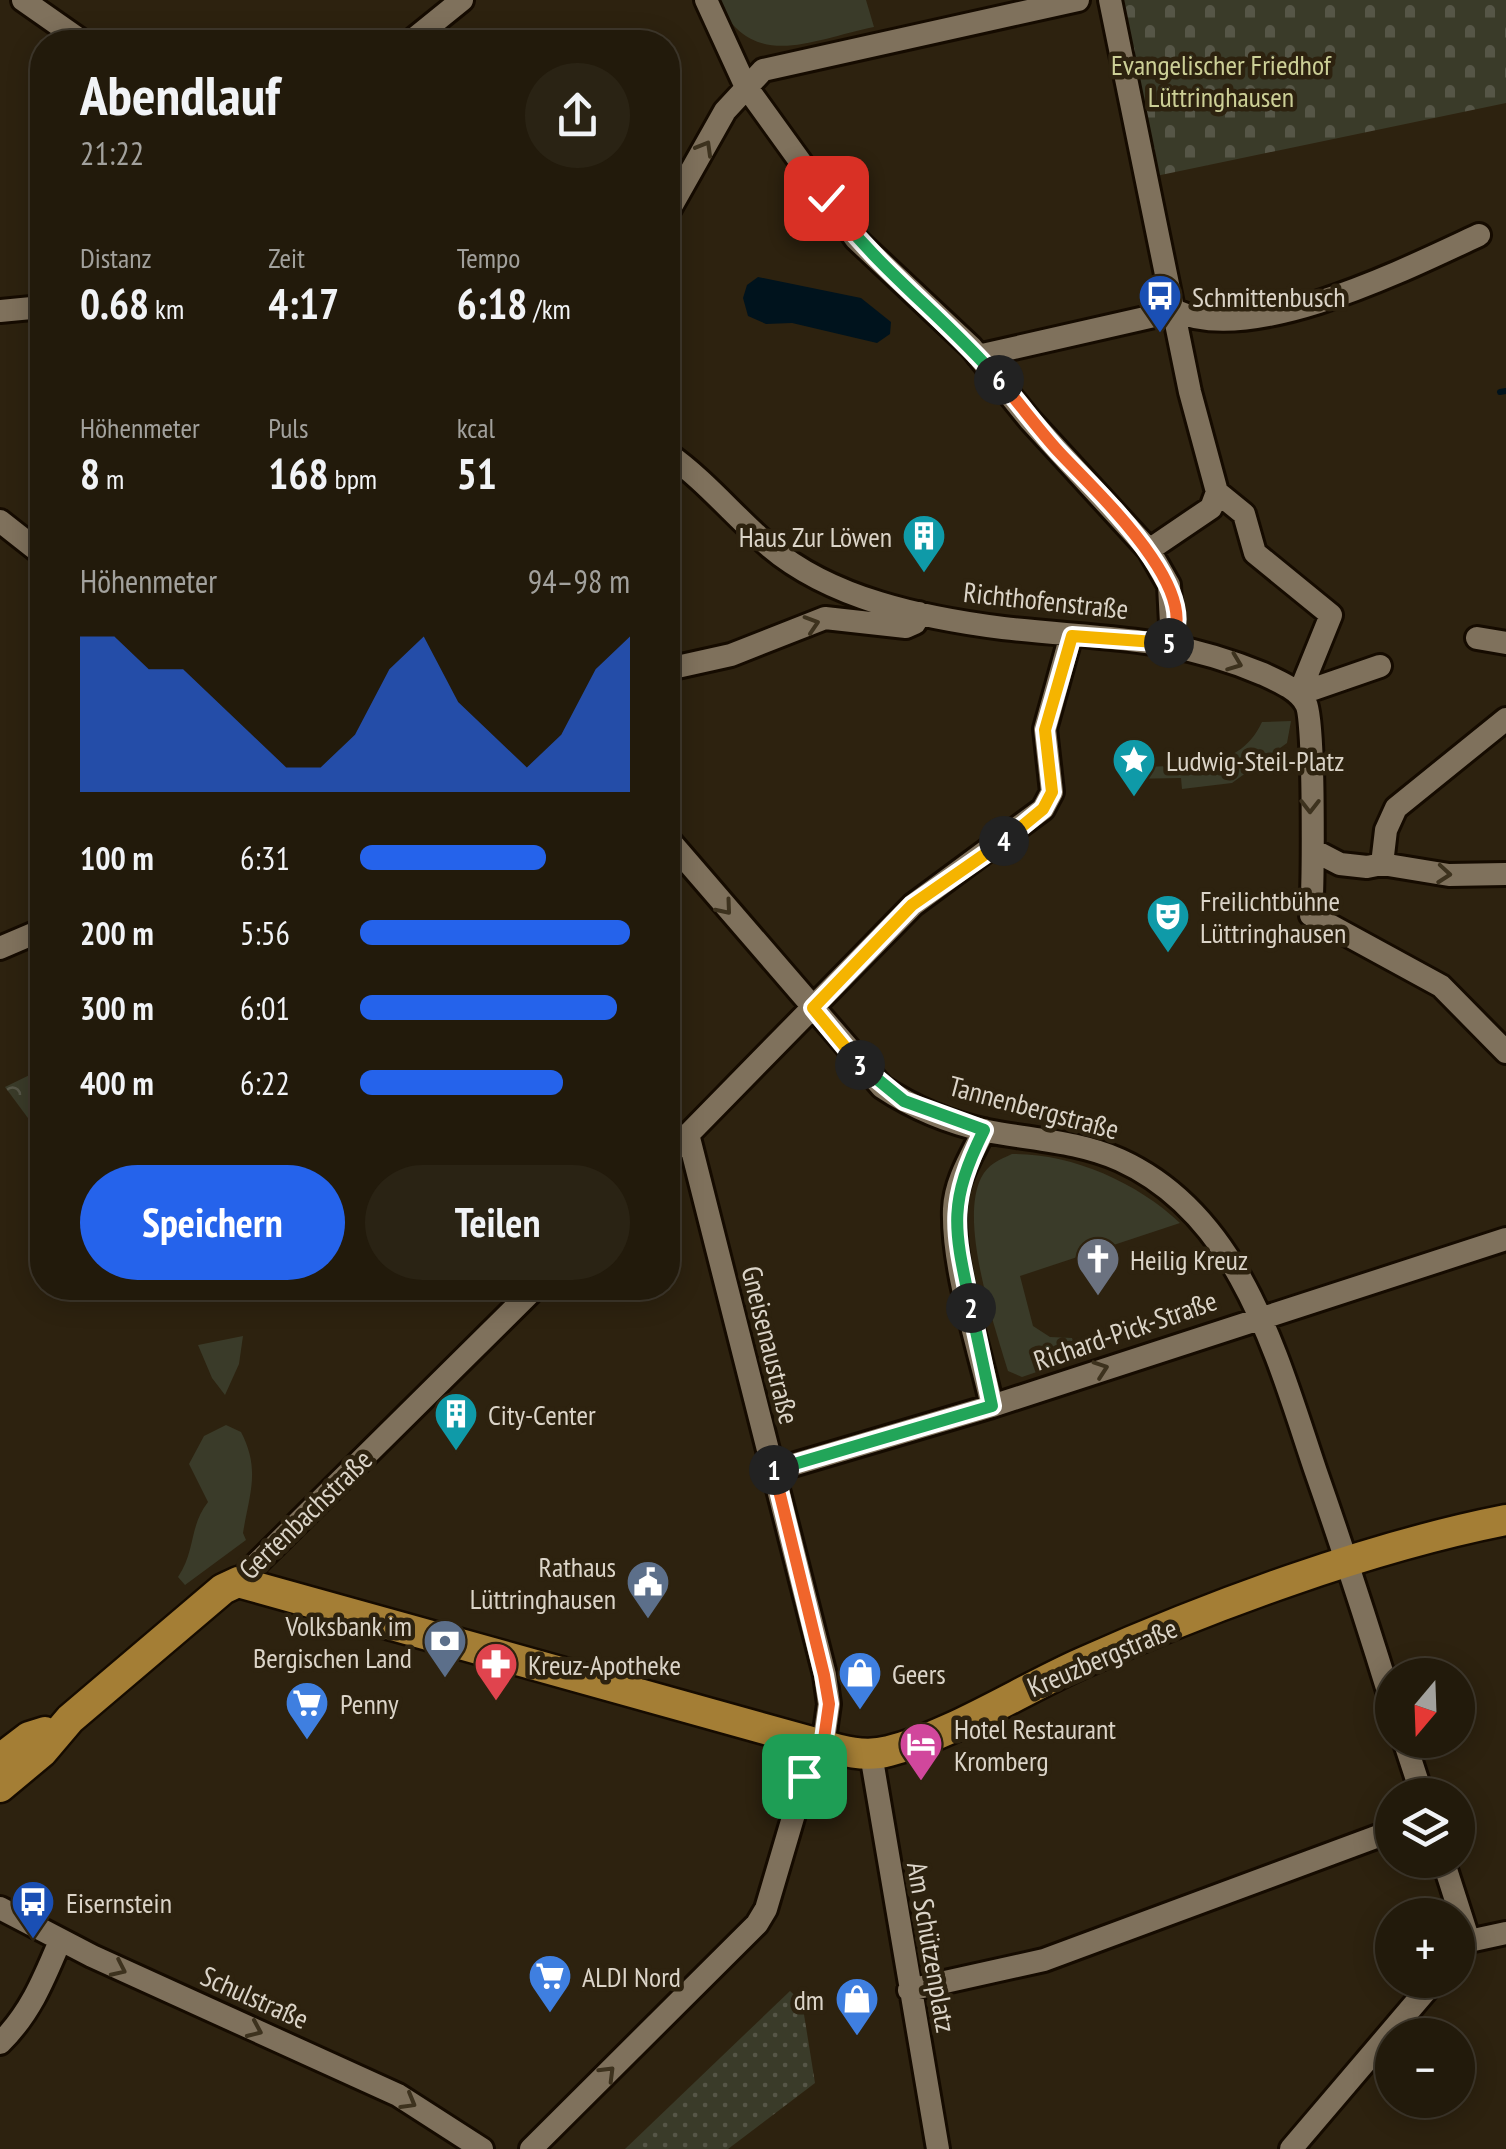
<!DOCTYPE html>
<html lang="de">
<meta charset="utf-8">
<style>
:root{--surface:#221a0b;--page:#2a2314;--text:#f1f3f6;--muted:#a2a19d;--line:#3f382c;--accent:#2563eb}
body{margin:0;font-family:"PT Sans Narrow",sans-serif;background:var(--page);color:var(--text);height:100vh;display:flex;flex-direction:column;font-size:38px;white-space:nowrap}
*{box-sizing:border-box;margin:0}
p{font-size:32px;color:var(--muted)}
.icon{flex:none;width:55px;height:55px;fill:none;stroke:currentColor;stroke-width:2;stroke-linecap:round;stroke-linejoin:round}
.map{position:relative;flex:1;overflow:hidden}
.sheet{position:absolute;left:30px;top:30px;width:650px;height:1270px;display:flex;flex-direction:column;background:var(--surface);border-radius:40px;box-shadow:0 5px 25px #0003,0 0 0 2px var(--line)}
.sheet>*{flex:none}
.needle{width:65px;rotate:199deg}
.fabs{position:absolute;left:1375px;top:1658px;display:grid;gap:20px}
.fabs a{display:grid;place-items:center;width:100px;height:100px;border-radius:50%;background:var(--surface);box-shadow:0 5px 25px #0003,0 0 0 2px var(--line);font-size:50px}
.pin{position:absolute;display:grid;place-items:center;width:85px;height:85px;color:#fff;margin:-42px;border-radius:20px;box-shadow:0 5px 15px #0006}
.km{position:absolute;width:50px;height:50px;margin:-25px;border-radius:50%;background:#222;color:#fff;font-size:28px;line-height:50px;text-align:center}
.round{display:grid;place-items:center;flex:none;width:105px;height:105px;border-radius:52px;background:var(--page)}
.summary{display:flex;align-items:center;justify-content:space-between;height:170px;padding:0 50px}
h1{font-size:55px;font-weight:600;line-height:75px}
.metrics{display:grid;grid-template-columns:repeat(3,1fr);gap:15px;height:170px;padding:10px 50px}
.metrics div{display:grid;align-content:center}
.metrics b{font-size:42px;font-weight:600}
.metrics small{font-size:28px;font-weight:400}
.metrics p{font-size:28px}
.chart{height:280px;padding:20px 50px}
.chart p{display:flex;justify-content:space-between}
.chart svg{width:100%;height:180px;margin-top:10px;fill:var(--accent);opacity:.7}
.button{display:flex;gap:20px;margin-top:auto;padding:20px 50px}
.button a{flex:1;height:115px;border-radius:60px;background:var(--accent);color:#fff;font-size:40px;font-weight:600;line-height:115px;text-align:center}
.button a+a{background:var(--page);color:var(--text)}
ul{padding:0 50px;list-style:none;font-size:32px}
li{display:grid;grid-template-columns:160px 120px 1fr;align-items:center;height:75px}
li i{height:25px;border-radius:12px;background:var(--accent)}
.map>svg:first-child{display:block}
.green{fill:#3a3b29}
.forest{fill:url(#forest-crowns)}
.cemetery{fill:url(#cemetery-stones)}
.garden{fill:url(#garden-dots)}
.water{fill:#00131d}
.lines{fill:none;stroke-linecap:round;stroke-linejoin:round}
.stream{stroke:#00131d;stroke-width:6}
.minor-casing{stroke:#150b00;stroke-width:28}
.major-casing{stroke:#150b00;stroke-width:35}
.minor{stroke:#7f715c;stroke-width:22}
.major{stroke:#a47e35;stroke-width:30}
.oneway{stroke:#3d321e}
.split-1-casing{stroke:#fff;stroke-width:20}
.split-2-casing{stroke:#fff;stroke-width:20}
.split-3-casing{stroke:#fff;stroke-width:20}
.split-4-casing{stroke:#fff;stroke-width:20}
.split-5-casing{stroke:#fff;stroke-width:20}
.split-6-casing{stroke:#fff;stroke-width:20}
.split-7-casing{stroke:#fff;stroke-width:20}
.split-1{stroke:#f0652b;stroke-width:12}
.split-2{stroke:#22a559;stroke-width:12}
.split-3{stroke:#22a559;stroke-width:12}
.split-4{stroke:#f5b400;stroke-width:12}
.split-5{stroke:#f5b400;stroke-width:12}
.split-6{stroke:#f0652b;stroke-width:12}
.split-7{stroke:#22a559;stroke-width:12}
.labels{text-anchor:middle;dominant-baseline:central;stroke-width:9;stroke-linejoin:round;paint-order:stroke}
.park-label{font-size:28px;fill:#cccf96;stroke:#2d220f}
.poi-label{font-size:28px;fill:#dbd4c8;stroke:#2d220f;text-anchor:start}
.street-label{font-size:28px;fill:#dbd4c8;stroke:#2d220f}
</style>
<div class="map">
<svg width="1506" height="2149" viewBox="0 0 1506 2149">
<defs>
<pattern id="forest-crowns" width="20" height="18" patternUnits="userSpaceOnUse" patternTransform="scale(2.5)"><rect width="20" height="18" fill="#3a3b29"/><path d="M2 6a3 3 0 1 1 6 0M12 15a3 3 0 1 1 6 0" fill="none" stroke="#565647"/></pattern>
<pattern id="cemetery-stones" width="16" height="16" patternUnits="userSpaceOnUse" patternTransform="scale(2.5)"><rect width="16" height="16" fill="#3a3b29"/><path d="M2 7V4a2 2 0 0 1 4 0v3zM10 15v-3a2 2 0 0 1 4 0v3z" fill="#565647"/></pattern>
<pattern id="garden-dots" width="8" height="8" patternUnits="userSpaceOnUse" patternTransform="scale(2.5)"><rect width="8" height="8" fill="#3a3b29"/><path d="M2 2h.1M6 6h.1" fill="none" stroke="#565647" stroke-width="1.8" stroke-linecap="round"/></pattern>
</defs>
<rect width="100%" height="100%" fill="#2d220f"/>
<path class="green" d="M 717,0 L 866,0 L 874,27 C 810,40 752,73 717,0 Z
M 1291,721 L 1287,743 L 1232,783 L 1182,789 L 1181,778 L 1127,779 L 1127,768 L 1133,767 C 1180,766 1239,773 1262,722 Z
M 1012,1154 C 1070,1153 1137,1182 1180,1223 L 1020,1276 L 1033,1326 L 1050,1337 L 1072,1338 L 1078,1358 L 1022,1377 L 1008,1371 C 994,1324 959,1223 981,1178 C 988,1164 999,1160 1012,1154 Z
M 243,1336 L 239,1364 L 225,1395 L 212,1378 L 198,1345 Z
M 226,1425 L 241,1432 C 261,1470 249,1495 243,1533 L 246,1540 L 185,1585 L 178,1577 C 196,1550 189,1526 208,1502 L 189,1464 L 204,1436 Z"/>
<path class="forest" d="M 42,1069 L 42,1137 L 5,1087 Z"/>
<path class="cemetery" d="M 1119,0 L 1506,0 L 1506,103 L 1156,176 Z"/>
<path class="garden" d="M 790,1991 L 802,2002 L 815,2083 L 728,2149 L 625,2149 Z"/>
<path class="water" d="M 758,277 L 861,298 L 891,322 L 890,334 L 877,343 L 792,323 L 766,324 L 748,316 L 743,298 L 747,285 Z"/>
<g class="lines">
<path class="stream" d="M 1500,392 L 1506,391"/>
<defs>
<path id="minor" d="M 23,0 L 83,42
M 706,0 L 745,85 L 856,239 L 971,347 L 1030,420 L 1149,550 L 1169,585 L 1172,643
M 1110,0 L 1190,392 L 1217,492 L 1244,514 L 1255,553 L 1331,615 L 1299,694
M 410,42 L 462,0
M 668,212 L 725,111 L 763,70 L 1078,0
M 0,311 L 42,307
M 978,356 L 1176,311 C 1252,346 1406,269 1479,235
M 668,454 C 706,481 734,516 769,546 C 831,599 924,618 1003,628 C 1099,639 1171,635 1263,674 C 1278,681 1298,689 1306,704 C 1315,720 1313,888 1311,915 L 1441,986 L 1506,1052
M 0,521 L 42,554
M 1149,550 L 1211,508 L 1217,492
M 1477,638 L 1506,643
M 668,669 L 731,655 L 825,618 L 906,627 L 915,623 L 919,613
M 1299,694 L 1380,666
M 668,839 L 882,1087 C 912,1107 950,1123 987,1131 C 1032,1140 1077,1141 1120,1160 C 1241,1215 1277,1357 1316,1472 C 1343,1549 1368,1626 1392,1704
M 1315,851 L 1340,864 L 1367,867 L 1382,864 L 1449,875 L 1506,874
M 1382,864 L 1386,830 L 1396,808 L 1506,719
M 0,948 L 42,930
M 984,1130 C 972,1155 955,1181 954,1209 C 952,1269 979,1347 992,1406
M 688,1134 L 825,1675 L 829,1704 L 823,1746
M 668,1155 L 913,905 L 1043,809 L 1052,792 L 1045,729 L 1071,635
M 772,1471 L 992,1406 L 1506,1239
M 238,1582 L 535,1288
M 1404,1740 L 1422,1795
M 871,1754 L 938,2149
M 1443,1860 L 1469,1941
M 0,1908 L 92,1956 L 398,2095 L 482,2149
M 1458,1954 L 1469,1941 L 1506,1933
M 909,1990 L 1044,1960 L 1392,1831
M 0,2043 C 30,2014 44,1979 60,1941
M 531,2149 L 757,1924 L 766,1909 L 815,1743
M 1291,2149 L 1435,1980"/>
<path id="major" d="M 0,1759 L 29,1737 L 45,1732
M 0,1787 L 42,1752 L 70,1719 L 223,1589 L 238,1582 L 815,1743 C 839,1750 863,1758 889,1751 C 950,1736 1023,1689 1082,1663 C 1210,1606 1369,1547 1506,1520"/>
</defs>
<use href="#minor" class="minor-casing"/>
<use href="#major" class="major-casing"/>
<use href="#minor" class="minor"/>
<use href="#major" class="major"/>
</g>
<defs><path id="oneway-chevron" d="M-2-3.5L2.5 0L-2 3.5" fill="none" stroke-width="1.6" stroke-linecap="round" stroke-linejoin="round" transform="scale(2.5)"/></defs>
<g class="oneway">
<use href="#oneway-chevron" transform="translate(705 148) rotate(-60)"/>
<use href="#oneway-chevron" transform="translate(812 624) rotate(-18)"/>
<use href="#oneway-chevron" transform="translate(1235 663) rotate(21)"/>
<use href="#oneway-chevron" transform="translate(1310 806) rotate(90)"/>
<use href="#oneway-chevron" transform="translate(1444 874) rotate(5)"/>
<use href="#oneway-chevron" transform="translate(725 908) rotate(50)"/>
<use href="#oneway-chevron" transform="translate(1101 1369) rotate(-19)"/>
<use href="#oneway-chevron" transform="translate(119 1969) rotate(25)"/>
<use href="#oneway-chevron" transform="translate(255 2030) rotate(24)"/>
<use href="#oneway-chevron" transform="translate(608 2073) rotate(-45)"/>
<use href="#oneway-chevron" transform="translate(409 2102) rotate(30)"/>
</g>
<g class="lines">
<defs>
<path id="split-1" d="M 774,1470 L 824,1675 L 829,1704 L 823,1746 L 814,1744 L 804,1776"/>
<path id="split-2" d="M 774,1470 L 992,1406 L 971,1308"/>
<path id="split-3" d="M 860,1065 L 904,1101 L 984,1130 C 947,1205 954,1228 971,1308"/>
<path id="split-4" d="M 860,1065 L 813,1008 L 912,905 L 1004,841"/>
<path id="split-5" d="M 1004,841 L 1043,809 L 1052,792 L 1045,730 L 1072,636 L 1169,643"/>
<path id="split-6" d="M 999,380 C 1020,404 1038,429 1059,452 C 1092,488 1207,592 1169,643"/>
<path id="split-7" d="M 826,198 C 876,268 944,316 999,380"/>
</defs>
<use href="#split-1" class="split-1-casing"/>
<use href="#split-2" class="split-2-casing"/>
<use href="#split-3" class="split-3-casing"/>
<use href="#split-4" class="split-4-casing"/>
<use href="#split-5" class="split-5-casing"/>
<use href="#split-6" class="split-6-casing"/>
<use href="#split-7" class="split-7-casing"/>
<use href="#split-1" class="split-1"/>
<use href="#split-2" class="split-2"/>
<use href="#split-3" class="split-3"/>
<use href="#split-4" class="split-4"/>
<use href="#split-5" class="split-5"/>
<use href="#split-6" class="split-6"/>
<use href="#split-7" class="split-7"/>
</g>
<defs>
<symbol id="bus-pin" viewBox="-11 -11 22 30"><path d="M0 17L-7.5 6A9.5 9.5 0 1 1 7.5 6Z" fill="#1a4fb4" stroke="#2d220f"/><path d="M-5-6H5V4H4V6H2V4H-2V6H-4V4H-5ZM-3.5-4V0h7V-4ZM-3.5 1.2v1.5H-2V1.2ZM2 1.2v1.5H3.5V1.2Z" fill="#fff"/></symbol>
<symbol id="building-pin" viewBox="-11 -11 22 30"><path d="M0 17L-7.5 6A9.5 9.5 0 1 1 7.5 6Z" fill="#0f9aa8" stroke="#2d220f"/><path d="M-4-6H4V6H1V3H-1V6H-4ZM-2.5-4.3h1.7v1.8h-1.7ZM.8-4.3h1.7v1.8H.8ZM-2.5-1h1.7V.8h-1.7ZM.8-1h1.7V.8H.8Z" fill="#fff"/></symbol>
<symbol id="sight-pin" viewBox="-11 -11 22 30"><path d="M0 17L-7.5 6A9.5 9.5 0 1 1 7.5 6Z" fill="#0f9aa8" stroke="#2d220f"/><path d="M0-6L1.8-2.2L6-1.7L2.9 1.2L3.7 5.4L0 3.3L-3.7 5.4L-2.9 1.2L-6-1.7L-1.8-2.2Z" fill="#fff"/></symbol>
<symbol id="theatre-pin" viewBox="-11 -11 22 30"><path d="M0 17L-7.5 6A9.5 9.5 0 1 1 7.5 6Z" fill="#0f9aa8" stroke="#2d220f"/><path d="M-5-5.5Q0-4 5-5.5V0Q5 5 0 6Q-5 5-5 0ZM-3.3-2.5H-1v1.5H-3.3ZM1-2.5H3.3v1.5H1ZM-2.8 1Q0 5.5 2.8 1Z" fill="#fff"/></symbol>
<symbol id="church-pin" viewBox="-11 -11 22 30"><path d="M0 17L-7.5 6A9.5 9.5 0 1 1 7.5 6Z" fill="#6b7280" stroke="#2d220f"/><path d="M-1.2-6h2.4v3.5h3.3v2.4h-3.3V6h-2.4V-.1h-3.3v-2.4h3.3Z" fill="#fff"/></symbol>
<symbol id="civic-pin" viewBox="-11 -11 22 30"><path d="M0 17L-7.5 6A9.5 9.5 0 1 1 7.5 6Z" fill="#5c6f8a" stroke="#2d220f"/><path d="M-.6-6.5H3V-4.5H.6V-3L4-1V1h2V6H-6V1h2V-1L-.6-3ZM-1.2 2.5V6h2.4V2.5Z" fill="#fff"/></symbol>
<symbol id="bank-pin" viewBox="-11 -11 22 30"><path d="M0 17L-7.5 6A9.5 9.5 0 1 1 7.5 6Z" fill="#5c6f8a" stroke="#2d220f"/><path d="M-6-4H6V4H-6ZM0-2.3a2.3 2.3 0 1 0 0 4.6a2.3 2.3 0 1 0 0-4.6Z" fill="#fff"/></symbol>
<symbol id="pharmacy-pin" viewBox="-11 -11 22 30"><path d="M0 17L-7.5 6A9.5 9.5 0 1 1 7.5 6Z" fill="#e0444e" stroke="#2d220f"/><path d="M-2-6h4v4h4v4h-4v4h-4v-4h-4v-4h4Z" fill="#fff"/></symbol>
<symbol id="shop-pin" viewBox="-11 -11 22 30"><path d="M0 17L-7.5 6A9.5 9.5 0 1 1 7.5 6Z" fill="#3f7fe0" stroke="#2d220f"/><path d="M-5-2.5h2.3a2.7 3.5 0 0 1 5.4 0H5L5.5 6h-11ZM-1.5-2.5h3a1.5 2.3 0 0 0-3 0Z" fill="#fff"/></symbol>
<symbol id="supermarket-pin" viewBox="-11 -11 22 30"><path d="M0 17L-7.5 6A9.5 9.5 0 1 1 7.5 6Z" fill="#3f7fe0" stroke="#2d220f"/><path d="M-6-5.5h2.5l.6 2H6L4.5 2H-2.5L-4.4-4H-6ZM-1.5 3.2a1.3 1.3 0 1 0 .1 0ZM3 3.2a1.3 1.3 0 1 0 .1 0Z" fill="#fff"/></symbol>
<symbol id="hotel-pin" viewBox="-11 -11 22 30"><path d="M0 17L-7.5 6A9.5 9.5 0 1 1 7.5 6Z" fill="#d1479c" stroke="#2d220f"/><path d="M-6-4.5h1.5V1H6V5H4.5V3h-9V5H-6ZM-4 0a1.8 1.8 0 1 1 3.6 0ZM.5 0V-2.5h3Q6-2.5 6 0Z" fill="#fff"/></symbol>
</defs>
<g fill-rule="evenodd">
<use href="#bus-pin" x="1135" y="271" width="50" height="68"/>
<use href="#building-pin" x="899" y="511" width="50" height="68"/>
<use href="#sight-pin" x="1109" y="735" width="50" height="68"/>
<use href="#theatre-pin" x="1143" y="891" width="50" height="68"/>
<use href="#church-pin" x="1073" y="1234" width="50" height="68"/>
<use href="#building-pin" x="431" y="1389" width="50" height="68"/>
<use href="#civic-pin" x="623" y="1557" width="50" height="68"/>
<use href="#bank-pin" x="420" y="1616" width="50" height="68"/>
<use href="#pharmacy-pin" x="471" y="1639" width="50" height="68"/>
<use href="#shop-pin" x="835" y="1648" width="50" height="68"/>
<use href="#supermarket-pin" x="282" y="1678" width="50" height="68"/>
<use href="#hotel-pin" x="896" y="1719" width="50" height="68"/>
<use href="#bus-pin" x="8" y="1877" width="50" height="68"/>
<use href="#supermarket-pin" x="525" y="1951" width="50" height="68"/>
<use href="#shop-pin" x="832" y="1974" width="50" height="68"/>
</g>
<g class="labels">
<g class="park-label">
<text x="1221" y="64">Evangelischer Friedhof<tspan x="1221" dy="32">Lüttringhausen</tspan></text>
</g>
<g class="poi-label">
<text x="1192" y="296">Schmittenbusch</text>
<text x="892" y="536" text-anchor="end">Haus Zur Löwen</text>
<text x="1166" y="760">Ludwig-Steil-Platz</text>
<text x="1200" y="900">Freilichtbühne<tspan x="1200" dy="32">Lüttringhausen</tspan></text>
<text x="1130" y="1259">Heilig Kreuz</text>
<text x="488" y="1414">City-Center</text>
<text x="616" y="1566" text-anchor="end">Rathaus<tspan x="616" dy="32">Lüttringhausen</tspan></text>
<text x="412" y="1625" text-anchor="end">Volksbank im<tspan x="412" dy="32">Bergischen Land</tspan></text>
<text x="528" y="1664">Kreuz-Apotheke</text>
<text x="892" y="1673">Geers</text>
<text x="340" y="1703">Penny</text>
<text x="954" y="1728">Hotel Restaurant<tspan x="954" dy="32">Kromberg</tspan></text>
<text x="66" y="1902">Eisernstein</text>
<text x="582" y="1976">ALDI Nord</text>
<text x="824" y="1999" text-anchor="end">dm</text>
</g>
<g class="street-label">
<text transform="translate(1046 600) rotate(6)">Richthofenstraße</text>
<text transform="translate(1034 1107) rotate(15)">Tannenbergstraße</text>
<text transform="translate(1125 1330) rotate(-19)">Richard-Pick-Straße</text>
<text transform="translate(771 1345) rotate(76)">Gneisenaustraße</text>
<text transform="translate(305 1514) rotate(-44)">Gertenbachstraße</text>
<text transform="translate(1102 1657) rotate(-23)">Kreuzbergstraße</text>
<text transform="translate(932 1947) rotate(80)">Am Schützenplatz</text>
<text transform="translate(255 1997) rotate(24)">Schulstraße</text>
</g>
</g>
</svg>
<div class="fabs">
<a><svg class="needle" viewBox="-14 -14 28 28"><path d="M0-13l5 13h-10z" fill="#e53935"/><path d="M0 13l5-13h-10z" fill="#a2a19d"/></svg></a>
<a><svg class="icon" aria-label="layers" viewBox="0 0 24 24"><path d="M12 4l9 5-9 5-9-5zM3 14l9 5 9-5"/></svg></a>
<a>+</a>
<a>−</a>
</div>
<div class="pin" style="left:804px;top:1776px;background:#1e9e55"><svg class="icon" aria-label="arrive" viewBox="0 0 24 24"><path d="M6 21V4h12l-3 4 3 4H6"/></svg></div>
<div class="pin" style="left:826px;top:198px;background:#d93025"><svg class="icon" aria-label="check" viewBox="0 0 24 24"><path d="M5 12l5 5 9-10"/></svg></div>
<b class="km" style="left:774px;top:1470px">1</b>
<b class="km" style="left:971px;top:1308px">2</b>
<b class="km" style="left:860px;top:1065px">3</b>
<b class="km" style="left:1004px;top:841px">4</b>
<b class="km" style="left:1169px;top:643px">5</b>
<b class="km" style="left:999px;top:380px">6</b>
<section class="sheet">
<div class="summary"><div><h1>Abendlauf</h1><p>21:22</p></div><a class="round"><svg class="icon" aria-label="share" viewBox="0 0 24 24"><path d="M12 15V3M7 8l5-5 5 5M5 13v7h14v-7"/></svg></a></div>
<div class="metrics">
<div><p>Distanz</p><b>0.68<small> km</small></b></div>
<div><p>Zeit</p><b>4:17</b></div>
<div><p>Tempo</p><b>6:18<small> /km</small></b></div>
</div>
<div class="metrics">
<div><p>Höhenmeter</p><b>8<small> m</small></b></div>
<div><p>Puls</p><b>168<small> bpm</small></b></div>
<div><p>kcal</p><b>51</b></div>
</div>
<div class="chart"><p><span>Höhenmeter</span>94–98 m</p>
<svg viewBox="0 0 160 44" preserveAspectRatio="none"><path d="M0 44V6L10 6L20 14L30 14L40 22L50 30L60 38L70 38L80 30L90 14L100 6L110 22L120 30L130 38L140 30L150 14L160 6V44z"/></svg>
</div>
<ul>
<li><b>100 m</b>6:31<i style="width:69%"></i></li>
<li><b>200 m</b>5:56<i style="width:100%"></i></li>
<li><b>300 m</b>6:01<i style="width:95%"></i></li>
<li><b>400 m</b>6:22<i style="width:75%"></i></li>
</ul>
<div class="button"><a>Speichern</a><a>Teilen</a></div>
</section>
</div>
